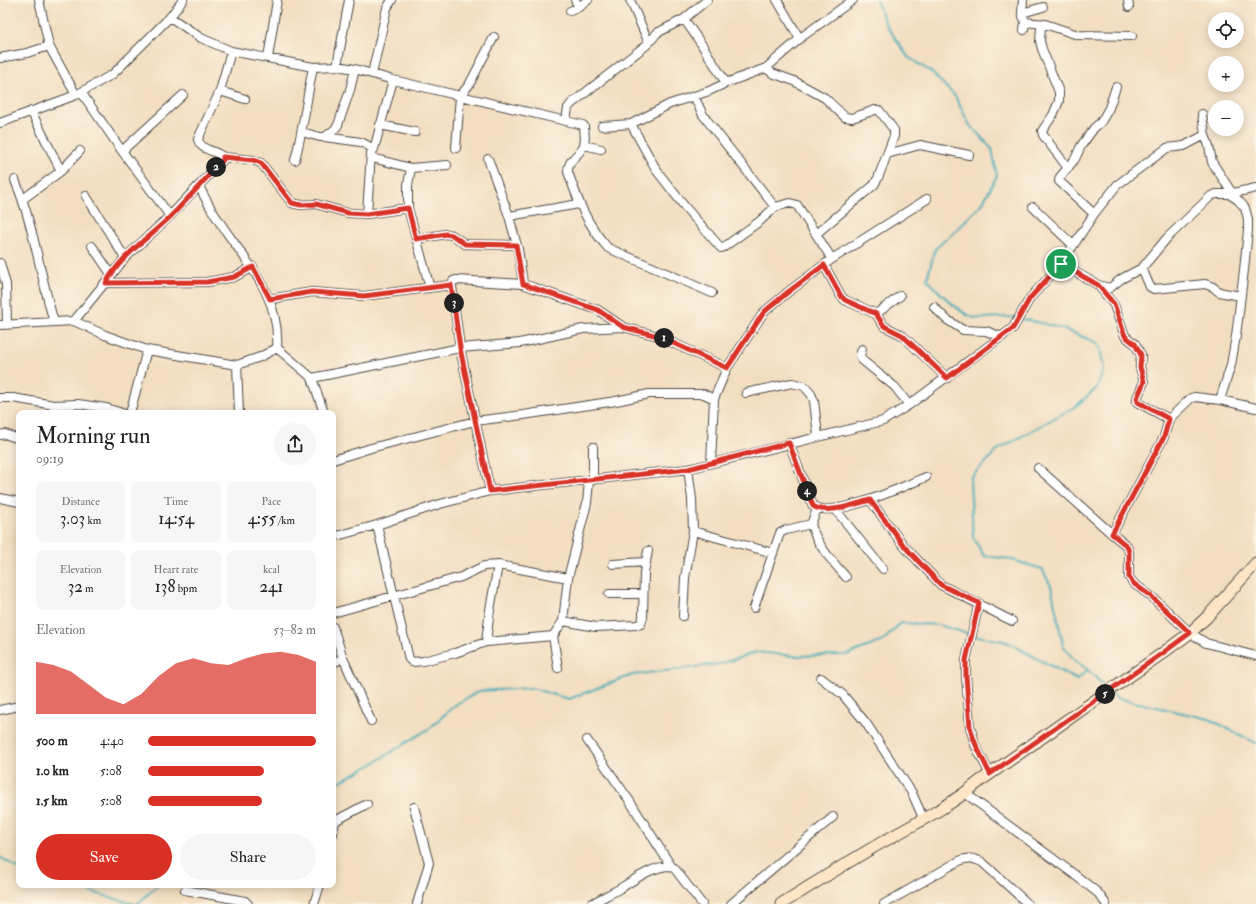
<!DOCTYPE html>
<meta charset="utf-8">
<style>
:root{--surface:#fff;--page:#f6f6f6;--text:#202124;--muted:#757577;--accent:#d93025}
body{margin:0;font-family:"IM FELL Double Pica",serif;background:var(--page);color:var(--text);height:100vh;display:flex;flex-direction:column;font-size:15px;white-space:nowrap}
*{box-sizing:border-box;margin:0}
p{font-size:13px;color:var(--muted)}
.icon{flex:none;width:22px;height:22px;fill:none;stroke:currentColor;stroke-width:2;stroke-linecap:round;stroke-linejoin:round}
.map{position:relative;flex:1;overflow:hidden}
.details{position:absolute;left:16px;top:410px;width:320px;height:478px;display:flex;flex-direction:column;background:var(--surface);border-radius:8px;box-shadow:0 2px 10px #0003}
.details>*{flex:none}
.controls{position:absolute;left:1208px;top:12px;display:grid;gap:8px}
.controls a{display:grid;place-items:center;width:36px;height:36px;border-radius:50%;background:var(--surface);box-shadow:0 2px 10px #0003;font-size:20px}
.pin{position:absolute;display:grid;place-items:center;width:34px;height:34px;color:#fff;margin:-17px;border:2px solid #fff;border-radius:50%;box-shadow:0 1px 4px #0007}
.km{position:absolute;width:20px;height:20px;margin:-10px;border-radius:50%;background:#222;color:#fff;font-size:11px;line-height:20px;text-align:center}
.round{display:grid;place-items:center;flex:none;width:42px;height:42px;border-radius:21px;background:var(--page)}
.overview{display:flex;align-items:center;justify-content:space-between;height:68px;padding:0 20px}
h1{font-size:22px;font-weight:600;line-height:30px}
.figures{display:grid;grid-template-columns:repeat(3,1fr);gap:6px;height:68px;padding:4px 20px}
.figures div{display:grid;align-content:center;border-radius:8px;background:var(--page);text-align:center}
.figures b{font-size:17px;font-weight:600}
.figures small{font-size:11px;font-weight:400}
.figures p{font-size:11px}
.chart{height:112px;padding:8px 20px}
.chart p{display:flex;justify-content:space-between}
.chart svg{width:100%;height:72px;margin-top:4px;fill:var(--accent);opacity:.7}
.action{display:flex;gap:8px;margin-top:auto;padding:8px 20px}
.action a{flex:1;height:46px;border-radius:24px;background:var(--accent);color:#fff;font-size:16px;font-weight:600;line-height:46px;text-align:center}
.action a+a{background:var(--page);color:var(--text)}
ul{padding:0 20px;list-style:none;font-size:13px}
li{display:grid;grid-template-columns:64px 48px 1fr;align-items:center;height:30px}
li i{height:10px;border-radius:5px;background:var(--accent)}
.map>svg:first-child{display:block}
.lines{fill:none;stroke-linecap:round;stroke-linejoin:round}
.stream{stroke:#3cacb9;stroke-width:2}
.street-casing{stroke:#494642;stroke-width:10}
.secondary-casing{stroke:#494642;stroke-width:13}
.street{stroke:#fff;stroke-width:8}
.secondary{stroke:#fde5c5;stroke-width:11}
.route-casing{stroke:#fff;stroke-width:8}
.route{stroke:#d93025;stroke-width:5}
</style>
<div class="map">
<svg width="1256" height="904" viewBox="0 0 1256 904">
<rect width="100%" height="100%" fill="#fcf5e5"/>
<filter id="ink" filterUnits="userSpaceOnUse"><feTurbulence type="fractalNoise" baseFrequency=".025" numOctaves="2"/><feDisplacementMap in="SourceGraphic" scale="8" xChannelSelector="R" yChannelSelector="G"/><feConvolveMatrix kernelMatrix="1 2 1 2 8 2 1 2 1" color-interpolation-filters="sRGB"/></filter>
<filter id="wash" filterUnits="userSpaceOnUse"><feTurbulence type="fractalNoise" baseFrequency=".012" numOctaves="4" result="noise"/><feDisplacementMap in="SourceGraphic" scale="16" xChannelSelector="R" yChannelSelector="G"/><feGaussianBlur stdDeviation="0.9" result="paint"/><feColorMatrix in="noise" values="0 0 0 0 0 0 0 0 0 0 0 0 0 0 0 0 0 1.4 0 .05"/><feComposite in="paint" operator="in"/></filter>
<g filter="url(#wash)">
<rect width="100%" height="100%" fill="#f3dec1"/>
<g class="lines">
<path class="stream" d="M 876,0 L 887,26 L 908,57 L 931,72 L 955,96 L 969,124 L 992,149 L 997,176 L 982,204 L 953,233 L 935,249 L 927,279 C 936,289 963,317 976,318 C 990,319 1003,315 1017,318
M 1021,319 C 1051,324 1071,331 1099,344 L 1104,368 L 1097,388 L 1076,406 L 999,449 L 970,478 L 973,537 L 984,556 L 1009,559 L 1042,569 L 1051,586 L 1063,645 L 1074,660 L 1087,669 L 1106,688
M 973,635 L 1007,642 L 1077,680 L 1087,670
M 1112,694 L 1117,698 L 1209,719 L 1256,743
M 333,785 L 369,766 L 430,728 L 455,705 L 479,691 L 531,688 L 569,699 L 632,675 L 720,664 L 757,652 L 794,656 L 846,655 L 883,641 L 900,623 L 939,625 L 969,634
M 0,857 L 19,869
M 67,885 L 134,904
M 137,904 L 158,885"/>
</g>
</g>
<g filter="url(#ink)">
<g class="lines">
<defs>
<path id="street" d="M 39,0 L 49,46 L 76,95
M 575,0 L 579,7
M 630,0 L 649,43
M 777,0 L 800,39
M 1023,0 L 1022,13 L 1025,22 L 1024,30
M 1128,0 L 1129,7
M 570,11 L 579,7 L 588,0
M 1022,13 L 1043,7
M 170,17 L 201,38 L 231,51 L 313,67 L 337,66 L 355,69 L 393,80 L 583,125 L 584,126 C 584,131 586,140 584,145 C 580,155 567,160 568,172 C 578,201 587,225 608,248 L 712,293
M 684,19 L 702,45 L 726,83
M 1025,22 L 1045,24 L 1078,35 L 1132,36
M 1039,24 L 1041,27 L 1040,41 L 1042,49 L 1059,92 L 1059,101 L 1053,115 L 1042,131 L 1043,135 L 1068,168
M 231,51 L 220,91 L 198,139 C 200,151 216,150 223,157 L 253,160 L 261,163 L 292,203 L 301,205 L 316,204 L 348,213 L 367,214 L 408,208
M 0,58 L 27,53 L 49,46
M 268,58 L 277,0
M 337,66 L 349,0
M 766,68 L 772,73 L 794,81 L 825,98 L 845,117 L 852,118 L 875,110 L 879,110 L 894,130 L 894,136 L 878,178 L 874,185 L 816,234
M 372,74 L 387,8 L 392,0
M 220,91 L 245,99
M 81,92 L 122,151 L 170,216
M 694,96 L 703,115 L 775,207
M 31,111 L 61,171
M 1202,114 L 1205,135 L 1209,146 L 1212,162 L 1232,193
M 566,121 L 568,108 L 571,104 L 649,43 L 657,33 L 684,19 L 707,0
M 0,123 L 76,95 L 113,74 L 170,17 L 183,0
M 631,124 L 657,171 L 685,207 L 721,248 L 724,247 L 760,221 L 775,207 L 790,203 L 797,205 L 832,259
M 380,125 L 415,132
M 602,126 L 631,124 L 670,104 L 709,91 L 726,83 L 766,68 L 803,36 L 853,0
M 302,132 L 320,137 L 325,137 L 361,142 L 374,149
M 325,137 L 334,130 L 338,125 L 350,90 L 355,69
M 584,145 L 601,149
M 456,148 L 460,96 L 469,85 L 494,37
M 122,151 L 183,95
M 887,154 L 920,145 L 969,155
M 371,156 L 376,159 L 411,168 L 447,165
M 488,159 L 509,216 L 518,249 L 523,284
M 295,160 C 303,129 307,98 313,67
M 411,168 L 408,185 L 408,208 L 430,288
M 15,180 C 34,226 40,275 54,322
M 199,186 C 204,196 209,206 215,215 C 242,258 281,293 277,348
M 86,196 L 125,258
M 23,199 L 61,171 L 80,151
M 1033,207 L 1073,245
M 367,214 L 371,153 L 374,149 L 393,80
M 1094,214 L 1059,181 L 1060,177 L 1075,159 L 1081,146 L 1094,128 L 1101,122 L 1109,108 L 1116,87
M 509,216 L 579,204
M 416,239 L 446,234 L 452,235 L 465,244 L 517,245
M 92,246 L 111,274
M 0,263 L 6,284 L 7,325
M 1061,264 L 1098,285 L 1114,305 L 1125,336 L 1135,344 L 1141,355 L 1140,367 L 1144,382 L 1137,398 L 1137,402 L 1169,419
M 824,265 L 841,296 L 845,300 L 876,314 L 884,326 L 902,335 L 947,378
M 1142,268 L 1150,287 L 1154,289 L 1205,284 L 1213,287 L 1219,292 L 1240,296
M 106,283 L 207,282 L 234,277 L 253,267
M 451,285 L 452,287 L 460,348 L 490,491
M 1098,285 L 1110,288 L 1121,279 L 1142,268 L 1167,238 L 1211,196 L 1216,194 L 1229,194 L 1256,188
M 270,299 L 312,292 L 364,296 L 451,285 L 453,281 L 456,280 L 523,284 L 598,310 L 623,327
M 934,307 L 946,319 L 963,330 L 986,331 L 1002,337
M 876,314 L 900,296
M 74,321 L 125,258 L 170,216 L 223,160 L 223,157
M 0,325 L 74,321 L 105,335 L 147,350 L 237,365 L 260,357 L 277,348
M 277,348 L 312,378 L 323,410 L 323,413
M 862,349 L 860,355 L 862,360 L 895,387 L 909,405
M 237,365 L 239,413
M 312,378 L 460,348 L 520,343 L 583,329 L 623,327 L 658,336 L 727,368
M 746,393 L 792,383 L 804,386 L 811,394 L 814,401 L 818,436
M 0,398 L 13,398 L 54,405 L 78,404 L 106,408 L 122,413
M 1220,400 L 1231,365 L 1236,336 L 1244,270 L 1248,230 L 1248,219 L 1245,208 L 1238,200 L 1229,194
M 130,413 L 147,350
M 0,435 L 5,434 L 19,439
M 789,443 L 813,506 C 832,520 904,486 926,477
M 333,460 L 371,448 L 475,421 L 523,415 L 616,401 L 649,394 L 704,394 L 714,399
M 711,463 L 714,399 L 727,368 L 764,312 L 788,292 L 832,259 L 927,199
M 1038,468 L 1112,534 L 1127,546 L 1129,552 L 1129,577 L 1133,583 L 1152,597 L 1190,633 L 1206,643 L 1256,656
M 593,480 L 593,447
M 0,498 L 19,502
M 870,500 L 904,546 L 941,585 L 1012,621
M 817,509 L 811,524 C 816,544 832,561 846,577
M 835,509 L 883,569
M 377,525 L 409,659 L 412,662 L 423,661 L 455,653 L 486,642 L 553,636
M 693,531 L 773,553
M 1112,534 L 1164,437 L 1169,419 L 1191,398 L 1195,397 L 1220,400 L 1256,408
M 333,537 L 377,525 L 440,504 L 490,491 L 688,469 L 883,421 L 909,405 L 1013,328 L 1030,298 L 1061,264 L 1094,214 L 1117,185 L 1167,148 L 1184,146 L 1205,135
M 613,564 L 646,562
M 609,594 L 643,594
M 979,603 L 966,660 L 966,676 L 970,727 L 973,737 L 975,745 L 990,774
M 754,608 L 780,533 L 786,530 L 811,524
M 333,613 L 461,577 L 484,566 L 498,565 L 568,578
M 683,616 L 685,578 L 693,531 L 692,499 L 688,469
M 563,621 L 596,627 L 636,625 L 641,624 L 643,617 L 644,573 L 648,551
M 333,627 L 343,658 L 371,721
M 486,642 L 490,610 L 498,565
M 333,663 L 343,658
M 558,668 L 553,636 L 563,621 L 568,578 L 587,503 L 589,481
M 821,678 L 843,695 L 866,723 L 912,793 L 924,820
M 0,710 L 19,706
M 587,740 L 629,800 L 671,866 L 674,868 L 702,904
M 965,793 L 1075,875 L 1098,893 L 1106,904
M 414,807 L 429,863 L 417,904
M 333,822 L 367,804
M 333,834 L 335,821
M 185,890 L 245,901 L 248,904
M 314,904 L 320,885
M 591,904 C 600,899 610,894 619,889 C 635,880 651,866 671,866
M 731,904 L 833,817
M 884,904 L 959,861 C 968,857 973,858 982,862 L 1028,904"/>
<path id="secondary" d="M 781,904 C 812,885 843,865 874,847 C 910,826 948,808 980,781 L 1160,655 L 1190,633 L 1207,617 L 1256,563"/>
</defs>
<use href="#street" class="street-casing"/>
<use href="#secondary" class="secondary-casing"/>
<use href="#street" class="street"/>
<use href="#secondary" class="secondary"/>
</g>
</g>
<g class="lines" filter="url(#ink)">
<defs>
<path id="route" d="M 223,157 L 253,160 L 261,163 L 292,203 L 301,205 L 316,204 L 348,213 L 367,214 L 408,208 L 416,239 L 446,234 L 452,235 L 465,244 L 516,245 L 523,284 L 598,310 L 623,327 L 658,336 L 727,368 L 764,312 L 788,292 L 824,265 L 841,296 L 845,300 L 876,314 L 884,326 L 902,335 L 947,378 L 1013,328 L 1030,298 L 1061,264 L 1098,285 L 1114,304 L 1125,336 L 1135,344 L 1141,355 L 1140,367 L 1144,382 L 1137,398 L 1138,402 L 1169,419 L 1164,437 L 1112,534 L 1127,546 L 1129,552 L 1129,577 L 1133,583 L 1152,597 L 1190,633 L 1160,655 L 990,774 L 976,745 L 973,737 L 970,727 L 966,676 L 966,660 L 979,603 L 941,585 L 904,546 L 870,500 C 855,504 826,515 813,506 L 789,443 L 688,469 L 490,491 L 460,348 L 451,285 L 364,296 L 312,292 L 270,299 L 253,267 L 234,277 L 207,282 L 106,283 C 121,256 148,238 170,217 C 188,199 205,179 223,160 Z"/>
</defs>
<use href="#route" class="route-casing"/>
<use href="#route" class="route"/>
</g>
</svg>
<div class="controls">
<a><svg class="icon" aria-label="locate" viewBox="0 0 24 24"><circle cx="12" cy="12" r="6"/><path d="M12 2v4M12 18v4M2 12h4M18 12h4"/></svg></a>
<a>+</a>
<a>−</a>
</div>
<div class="pin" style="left:1061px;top:264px;background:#1e9e55"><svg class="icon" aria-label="arrive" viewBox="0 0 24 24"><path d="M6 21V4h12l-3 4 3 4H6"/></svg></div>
<b class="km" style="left:664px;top:338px">1</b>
<b class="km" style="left:216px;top:167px">2</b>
<b class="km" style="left:454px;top:303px">3</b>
<b class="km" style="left:807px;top:491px">4</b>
<b class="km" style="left:1105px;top:694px">5</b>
<section class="details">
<div class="overview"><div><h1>Morning run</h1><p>09:19</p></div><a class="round"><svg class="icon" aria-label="share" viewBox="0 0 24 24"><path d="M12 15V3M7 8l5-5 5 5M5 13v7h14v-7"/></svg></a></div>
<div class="figures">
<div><p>Distance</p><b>3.03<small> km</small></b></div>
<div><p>Time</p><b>14:54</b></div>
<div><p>Pace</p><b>4:55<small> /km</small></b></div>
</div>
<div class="figures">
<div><p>Elevation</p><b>32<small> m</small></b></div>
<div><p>Heart rate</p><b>138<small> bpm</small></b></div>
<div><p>kcal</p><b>241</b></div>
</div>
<div class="chart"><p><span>Elevation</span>53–82 m</p>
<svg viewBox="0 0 160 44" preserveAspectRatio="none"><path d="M0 44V12L10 14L20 18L30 26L40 34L50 38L60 32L70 21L80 13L90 10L100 13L110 14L120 10L130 7L140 6L150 8L160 12V44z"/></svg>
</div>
<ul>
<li><b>500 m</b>4:40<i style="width:100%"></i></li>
<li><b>1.0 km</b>5:08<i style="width:69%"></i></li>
<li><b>1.5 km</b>5:08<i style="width:68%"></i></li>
</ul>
<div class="action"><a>Save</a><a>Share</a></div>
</section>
</div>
